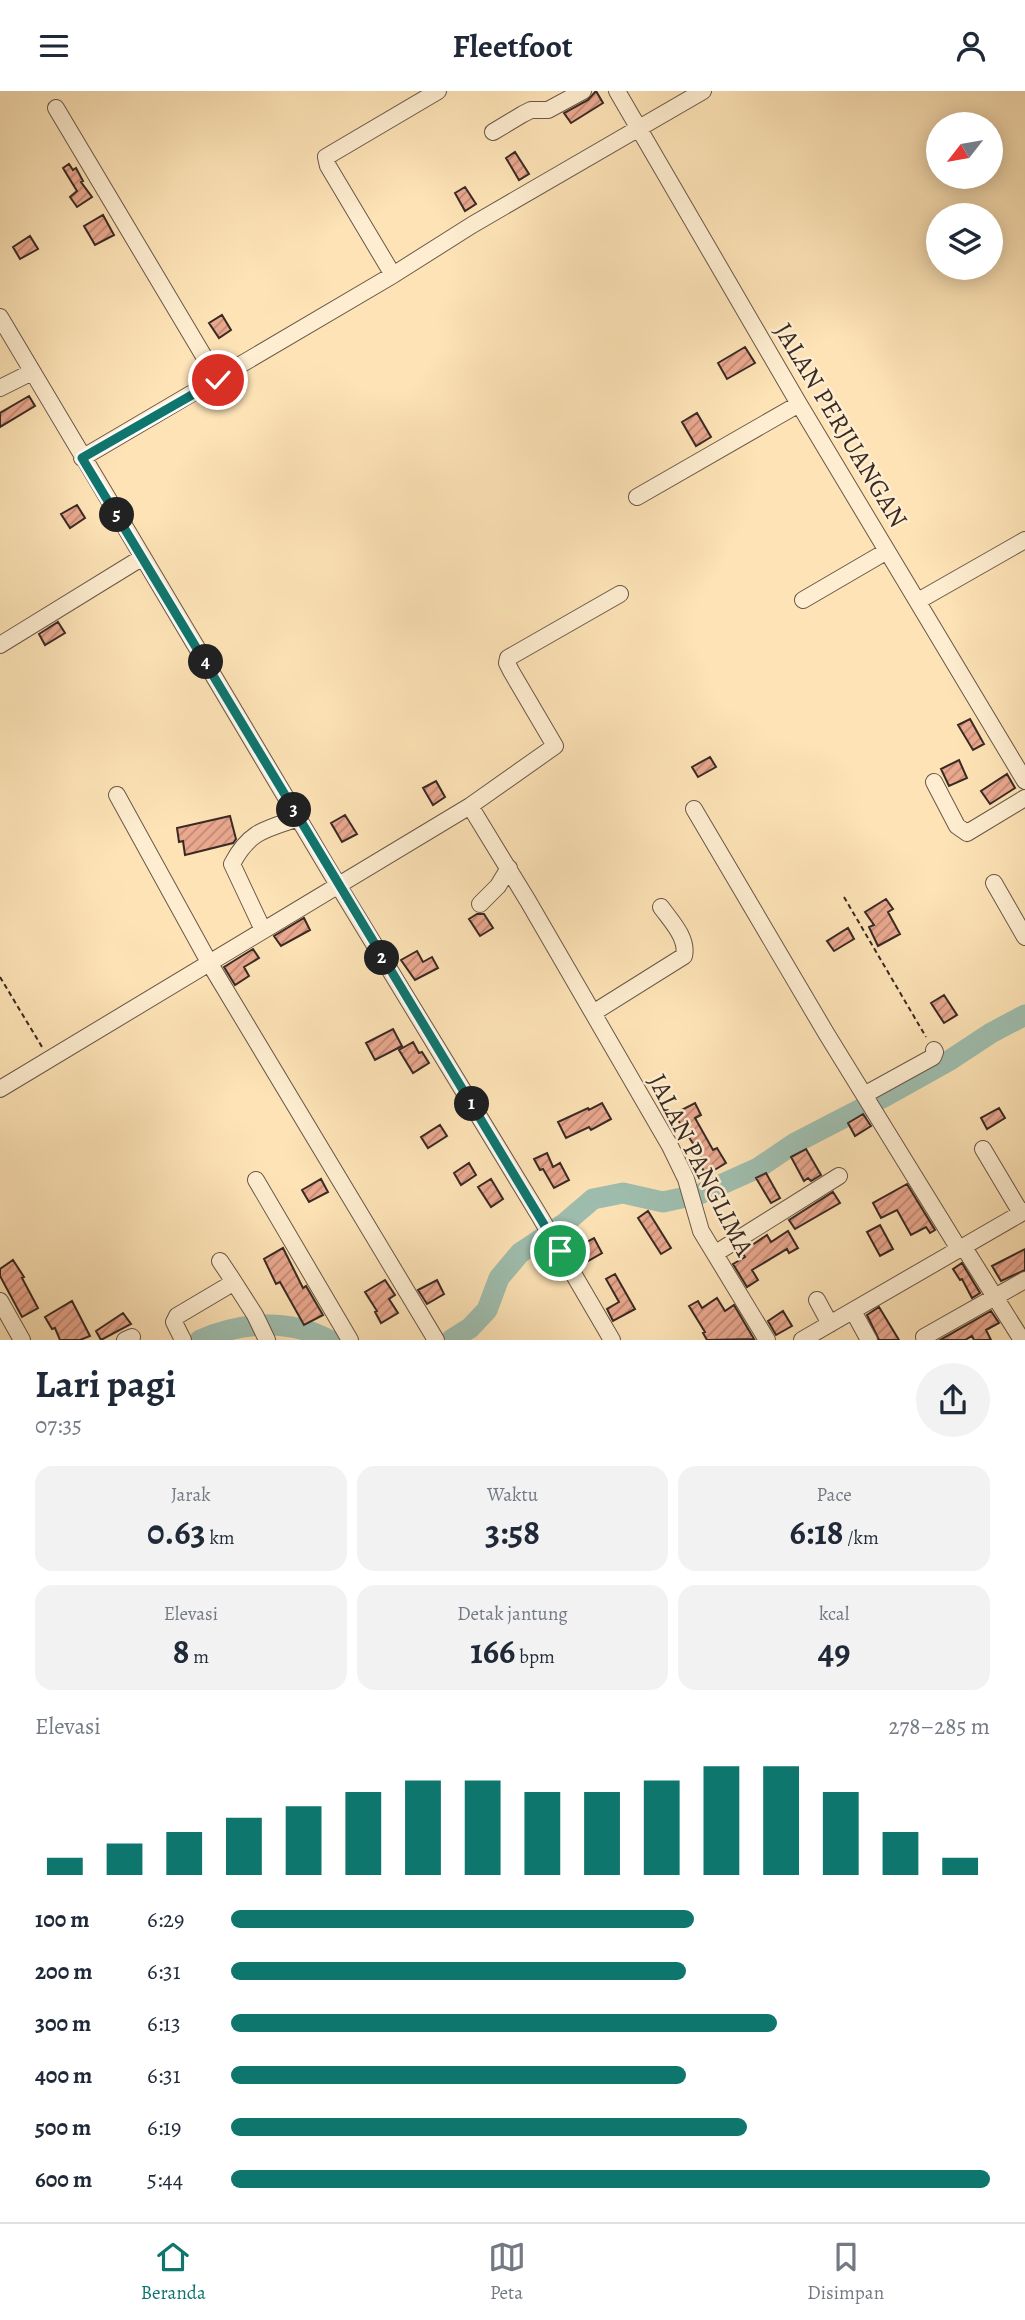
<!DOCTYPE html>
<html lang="id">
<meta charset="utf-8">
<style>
:root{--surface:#fff;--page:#f2f2f3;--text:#1f2937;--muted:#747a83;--line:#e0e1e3;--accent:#0f766e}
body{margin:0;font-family:Alegreya,serif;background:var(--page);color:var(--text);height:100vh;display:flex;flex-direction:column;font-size:26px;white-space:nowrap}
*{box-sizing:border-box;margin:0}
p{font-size:23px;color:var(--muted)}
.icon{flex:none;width:38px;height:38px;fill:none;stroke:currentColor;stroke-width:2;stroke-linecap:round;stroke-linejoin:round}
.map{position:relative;height:1249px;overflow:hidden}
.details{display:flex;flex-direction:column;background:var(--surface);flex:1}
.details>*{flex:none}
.needle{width:46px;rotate:239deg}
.buttons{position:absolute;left:926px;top:21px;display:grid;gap:14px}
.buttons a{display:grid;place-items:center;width:77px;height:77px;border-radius:50%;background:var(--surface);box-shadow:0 4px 18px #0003;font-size:35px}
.pin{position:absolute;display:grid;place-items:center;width:60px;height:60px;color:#fff;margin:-30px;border:4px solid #fff;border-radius:50%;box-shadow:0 2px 7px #0007}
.km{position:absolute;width:35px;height:35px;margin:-18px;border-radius:50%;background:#222;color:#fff;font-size:19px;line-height:35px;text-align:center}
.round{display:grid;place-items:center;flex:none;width:74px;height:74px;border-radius:37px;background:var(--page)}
.overview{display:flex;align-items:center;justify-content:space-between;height:119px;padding:0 35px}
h1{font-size:38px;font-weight:700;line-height:52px}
.figures{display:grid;grid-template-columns:repeat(3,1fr);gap:10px;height:119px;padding:7px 35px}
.figures div{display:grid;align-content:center;border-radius:18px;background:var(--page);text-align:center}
.figures b{font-size:35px;font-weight:700}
.figures small{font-size:19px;font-weight:400}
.figures p{font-size:19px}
.chart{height:196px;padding:14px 35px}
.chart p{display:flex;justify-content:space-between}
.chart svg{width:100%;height:126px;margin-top:7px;stroke:var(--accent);stroke-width:6}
ul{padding:0 35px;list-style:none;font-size:23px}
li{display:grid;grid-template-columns:112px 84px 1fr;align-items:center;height:52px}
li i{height:18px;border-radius:9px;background:var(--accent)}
header{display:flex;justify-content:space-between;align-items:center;height:91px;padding:0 35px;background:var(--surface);font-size:32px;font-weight:700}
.tabs{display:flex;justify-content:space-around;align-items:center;height:98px;border-top:2px solid var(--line);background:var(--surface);font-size:19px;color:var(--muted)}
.tabs a{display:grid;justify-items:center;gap:4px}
.tabs .active{color:var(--accent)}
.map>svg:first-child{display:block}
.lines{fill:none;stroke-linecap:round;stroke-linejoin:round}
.river{stroke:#9fbeaf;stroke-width:21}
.building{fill:url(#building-hatch);stroke:#392a24;stroke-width:2}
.minor-casing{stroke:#6a5848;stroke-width:18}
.path{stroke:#392a24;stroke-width:2;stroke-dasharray:5 3.5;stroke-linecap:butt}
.minor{stroke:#feedd0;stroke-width:16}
.route-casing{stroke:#fff;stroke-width:14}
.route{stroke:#0f766e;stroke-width:9}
.labels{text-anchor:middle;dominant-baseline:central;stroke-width:5;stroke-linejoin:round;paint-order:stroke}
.street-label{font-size:26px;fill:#392a24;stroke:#feedd0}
</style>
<header><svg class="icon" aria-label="menu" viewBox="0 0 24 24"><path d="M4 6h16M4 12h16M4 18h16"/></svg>Fleetfoot<svg class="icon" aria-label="person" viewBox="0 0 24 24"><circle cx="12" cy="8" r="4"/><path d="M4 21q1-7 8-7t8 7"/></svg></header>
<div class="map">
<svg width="1025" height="1249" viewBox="0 0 1025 1249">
<defs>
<pattern id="building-hatch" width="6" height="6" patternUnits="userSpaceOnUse" patternTransform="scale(1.75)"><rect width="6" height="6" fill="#eaa88f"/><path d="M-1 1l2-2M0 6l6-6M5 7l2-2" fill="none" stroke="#bf8975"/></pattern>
</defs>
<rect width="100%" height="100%" fill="#fde3b6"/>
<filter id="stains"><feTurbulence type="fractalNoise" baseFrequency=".00286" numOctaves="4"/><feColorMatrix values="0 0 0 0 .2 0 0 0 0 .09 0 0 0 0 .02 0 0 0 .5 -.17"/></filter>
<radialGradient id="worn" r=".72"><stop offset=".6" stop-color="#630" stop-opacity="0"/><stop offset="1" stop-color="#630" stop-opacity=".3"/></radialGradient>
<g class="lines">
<path class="river" d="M 200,1249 C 241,1231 288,1227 329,1249
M 451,1249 L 470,1237 L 487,1219 L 499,1187 L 520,1162 L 565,1132 L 593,1108 L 623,1102 L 663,1111 L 700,1103 L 758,1077 L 795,1052 L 882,1007 L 950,969 L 991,942 L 1025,924"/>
</g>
<path class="building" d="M 596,0 L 603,12 L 571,32 L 564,22 L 588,9 Z
M 515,61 L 529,83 L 519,89 L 506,67 Z
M 69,73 L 73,79 L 76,77 L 83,90 L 81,91 L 92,106 L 77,116 L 70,106 L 77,100 L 63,77 Z
M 465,96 L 476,113 L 465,120 L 455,102 Z
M 103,124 L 114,144 L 95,154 L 84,135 Z
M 30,145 L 38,158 L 20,168 L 13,156 Z
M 222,224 L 231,239 L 219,247 L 209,232 Z
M 745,256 L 755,272 L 727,288 L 718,272 Z
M 29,305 L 35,315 L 0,336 L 0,322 Z
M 697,322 L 711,346 L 696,355 L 682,331 Z
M 77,414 L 85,427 L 70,437 L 61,423 Z
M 58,531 L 65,542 L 45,554 L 39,543 Z
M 970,628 L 984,653 L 973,659 L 958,634 Z
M 710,666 L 716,676 L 698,686 L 692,676 Z
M 959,669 L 967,687 L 949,695 L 941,678 Z
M 1007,683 L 1015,697 L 990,713 L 981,700 Z
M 436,690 L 445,706 L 433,714 L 423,697 Z
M 345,724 L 357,743 L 342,751 L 331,732 Z
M 230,725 L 236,748 L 233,752 L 185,764 L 183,750 L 179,751 L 177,737 Z
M 886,808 L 893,818 L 888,821 L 900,843 L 878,855 L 869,836 L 874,834 L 865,821 Z
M 477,823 L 484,823 L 493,837 L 480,845 L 469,828 Z
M 304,827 L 310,839 L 281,855 L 274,845 Z
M 848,837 L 854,848 L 834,860 L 827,850 Z
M 253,858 L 259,867 L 244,876 L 249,885 L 235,894 L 224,876 Z
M 417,860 L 423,871 L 432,866 L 438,877 L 415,889 L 401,869 Z
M 944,904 L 957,924 L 944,932 L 931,912 Z
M 393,938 L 402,955 L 375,969 L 366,952 Z
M 413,951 L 419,962 L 422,961 L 429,972 L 413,982 L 399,959 Z
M 602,1012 L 611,1028 L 591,1039 L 589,1036 L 566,1047 L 558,1031 L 588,1017 L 589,1019 Z
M 695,1012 L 701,1024 L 695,1027 L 713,1059 L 717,1057 L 726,1072 L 706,1084 L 697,1068 L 701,1065 L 674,1023 Z
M 999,1017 L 1005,1027 L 987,1038 L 981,1027 Z
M 863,1023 L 871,1035 L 855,1045 L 848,1032 Z
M 440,1034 L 447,1045 L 428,1057 L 421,1046 Z
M 806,1058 L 821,1084 L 811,1090 L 808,1087 L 804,1090 L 791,1066 Z
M 547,1062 L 553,1076 L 560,1072 L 569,1089 L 554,1097 L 543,1078 L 540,1079 L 534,1068 Z
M 469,1072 L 476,1084 L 461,1094 L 454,1082 Z
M 766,1082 L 780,1107 L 771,1112 L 756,1087 Z
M 321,1088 L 328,1101 L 309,1111 L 302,1099 Z
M 491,1088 L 503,1108 L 491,1116 L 478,1096 Z
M 907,1093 L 935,1139 L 930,1142 L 926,1136 L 911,1144 L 897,1119 L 881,1127 L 873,1112 Z
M 833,1101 L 840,1112 L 795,1138 L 789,1129 Z
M 648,1120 L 671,1157 L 661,1163 L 638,1127 Z
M 880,1134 L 893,1158 L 880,1165 L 867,1141 Z
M 788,1140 L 798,1157 L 789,1162 L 787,1158 L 752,1179 L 758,1189 L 747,1196 L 733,1173 L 745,1166 L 742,1161 L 767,1144 L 771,1151 Z
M 594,1147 L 602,1162 L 583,1173 L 574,1158 Z
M 283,1157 L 303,1197 L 306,1195 L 323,1224 L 304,1234 L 280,1191 L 276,1193 L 264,1168 Z
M 1025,1158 L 1025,1179 L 1001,1190 L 992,1175 Z
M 13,1169 L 24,1186 L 22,1187 L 38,1217 L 22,1226 L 0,1185 L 0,1178 Z
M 962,1172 L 980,1202 L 972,1207 L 962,1188 L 960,1189 L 953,1178 Z
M 615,1183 L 635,1218 L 613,1230 L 607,1218 L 619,1211 L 606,1188 Z
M 385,1189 L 395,1204 L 389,1208 L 398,1222 L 381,1232 L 375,1221 L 377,1220 L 365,1201 Z
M 437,1189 L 444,1203 L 427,1213 L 418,1199 Z
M 717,1207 L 725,1220 L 734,1214 L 754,1248 L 707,1249 L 703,1242 L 705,1241 L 689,1215 L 698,1210 L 702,1217 Z
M 72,1210 L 90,1245 L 80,1249 L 60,1249 L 55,1237 L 52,1238 L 45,1226 Z
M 879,1216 L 899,1249 L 879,1249 L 867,1224 Z
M 783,1220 L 792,1235 L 776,1244 L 768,1230 Z
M 991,1220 L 999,1232 L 986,1239 L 991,1249 L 974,1249 L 972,1245 L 965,1249 L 940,1249 Z
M 123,1222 L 131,1233 L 101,1249 L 96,1240 Z"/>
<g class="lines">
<defs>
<path id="minor" d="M 617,0 L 799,313 L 1025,690
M 56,17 L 218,289
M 493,41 L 523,23 L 531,19 L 548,19 L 583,0
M 393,184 L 328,75 L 326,66 L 438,0
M 0,226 L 338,794 L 539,1124 L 612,1249
M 0,297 L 32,281
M 82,367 L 393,184 L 472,134 L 703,0
M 637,406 L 799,313
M 803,509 L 887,460
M 918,510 L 1025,449
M 0,554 L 143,466
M 934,691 L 957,735 L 967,742 L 1025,707
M 117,704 L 210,873 L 436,1249
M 470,715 L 528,810 L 670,1055 L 686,1088 L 701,1140 L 767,1249
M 694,718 L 826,942 L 959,1158
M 994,792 L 1025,846
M 480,813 L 498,795 L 509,777
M 263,839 L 232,773 C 249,740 266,738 299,727
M 593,922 L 684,865 C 688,847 671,830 661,816
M 0,998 L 470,715 L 555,655 L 511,580 L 507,572 L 508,567 L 620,503
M 864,1004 L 933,966 L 935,961 L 934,959
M 983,1058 L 1021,1122
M 256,1089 L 350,1249
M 963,1155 L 1022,1249
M 716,1162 L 839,1085
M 232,1188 L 255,1224 L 267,1249
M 817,1209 L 830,1233
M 0,1210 L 22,1249
M 853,1220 L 869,1249
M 924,1246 L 1025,1189
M 125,1249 L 132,1246
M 183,1249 L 174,1231 L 177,1225 L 231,1193 L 232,1188 L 220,1170
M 802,1249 L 1025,1120"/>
</defs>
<use href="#minor" class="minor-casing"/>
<path class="path" d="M 844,806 L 926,946
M 0,886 L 42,956"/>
<use href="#minor" class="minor"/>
</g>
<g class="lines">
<defs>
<path id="route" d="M 218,289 L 82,367 L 560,1160"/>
</defs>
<use href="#route" class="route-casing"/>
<use href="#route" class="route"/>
</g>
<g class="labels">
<g class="street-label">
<text transform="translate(841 334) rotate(59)">JALAN PERJUANGAN</text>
<text transform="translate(701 1074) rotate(63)">JALAN PANGLIMA</text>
</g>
</g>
<rect width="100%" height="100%" filter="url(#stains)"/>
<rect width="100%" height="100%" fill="url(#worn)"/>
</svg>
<div class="buttons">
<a><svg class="needle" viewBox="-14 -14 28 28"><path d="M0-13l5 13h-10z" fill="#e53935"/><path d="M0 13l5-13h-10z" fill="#747a83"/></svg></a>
<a><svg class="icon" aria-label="layers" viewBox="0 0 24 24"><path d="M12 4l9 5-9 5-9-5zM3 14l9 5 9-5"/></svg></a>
</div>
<div class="pin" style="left:560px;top:1160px;background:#1e9e55"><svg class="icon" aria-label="arrive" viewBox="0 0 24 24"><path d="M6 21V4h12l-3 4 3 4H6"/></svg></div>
<div class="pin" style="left:218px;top:289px;background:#d93025"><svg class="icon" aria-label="check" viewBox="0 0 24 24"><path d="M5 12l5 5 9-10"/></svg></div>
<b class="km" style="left:472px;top:1013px">1</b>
<b class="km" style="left:382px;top:867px">2</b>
<b class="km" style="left:294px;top:719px">3</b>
<b class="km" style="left:206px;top:571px">4</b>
<b class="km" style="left:117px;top:424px">5</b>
</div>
<section class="details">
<div class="overview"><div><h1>Lari pagi</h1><p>07:35</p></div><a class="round"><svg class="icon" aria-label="share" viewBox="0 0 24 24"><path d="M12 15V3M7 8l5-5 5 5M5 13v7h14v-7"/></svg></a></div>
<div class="figures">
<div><p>Jarak</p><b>0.63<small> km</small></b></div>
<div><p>Waktu</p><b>3:58</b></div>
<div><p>Pace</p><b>6:18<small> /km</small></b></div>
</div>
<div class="figures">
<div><p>Elevasi</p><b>8<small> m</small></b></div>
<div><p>Detak jantung</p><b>166<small> bpm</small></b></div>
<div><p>kcal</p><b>49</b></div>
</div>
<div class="chart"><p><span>Elevasi</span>278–285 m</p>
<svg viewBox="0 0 160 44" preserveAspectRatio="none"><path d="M5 44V38M15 44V33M25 44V29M35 44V24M45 44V20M55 44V15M65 44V11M75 44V11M85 44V15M95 44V15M105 44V11M115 44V6M125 44V6M135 44V15M145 44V29M155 44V38"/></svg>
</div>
<ul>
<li><b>100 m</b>6:29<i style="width:61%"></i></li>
<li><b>200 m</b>6:31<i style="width:60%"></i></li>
<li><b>300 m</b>6:13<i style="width:72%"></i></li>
<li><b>400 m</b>6:31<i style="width:60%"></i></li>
<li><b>500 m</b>6:19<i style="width:68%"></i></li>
<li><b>600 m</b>5:44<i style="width:100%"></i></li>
</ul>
</section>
<nav class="tabs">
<a class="active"><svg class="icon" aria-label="home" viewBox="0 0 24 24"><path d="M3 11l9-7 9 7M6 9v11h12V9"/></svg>Beranda</a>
<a><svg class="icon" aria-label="map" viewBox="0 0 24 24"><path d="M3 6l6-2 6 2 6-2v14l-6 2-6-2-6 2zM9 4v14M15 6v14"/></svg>Peta</a>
<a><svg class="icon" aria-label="saved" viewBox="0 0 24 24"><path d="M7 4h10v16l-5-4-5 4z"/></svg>Disimpan</a>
</nav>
